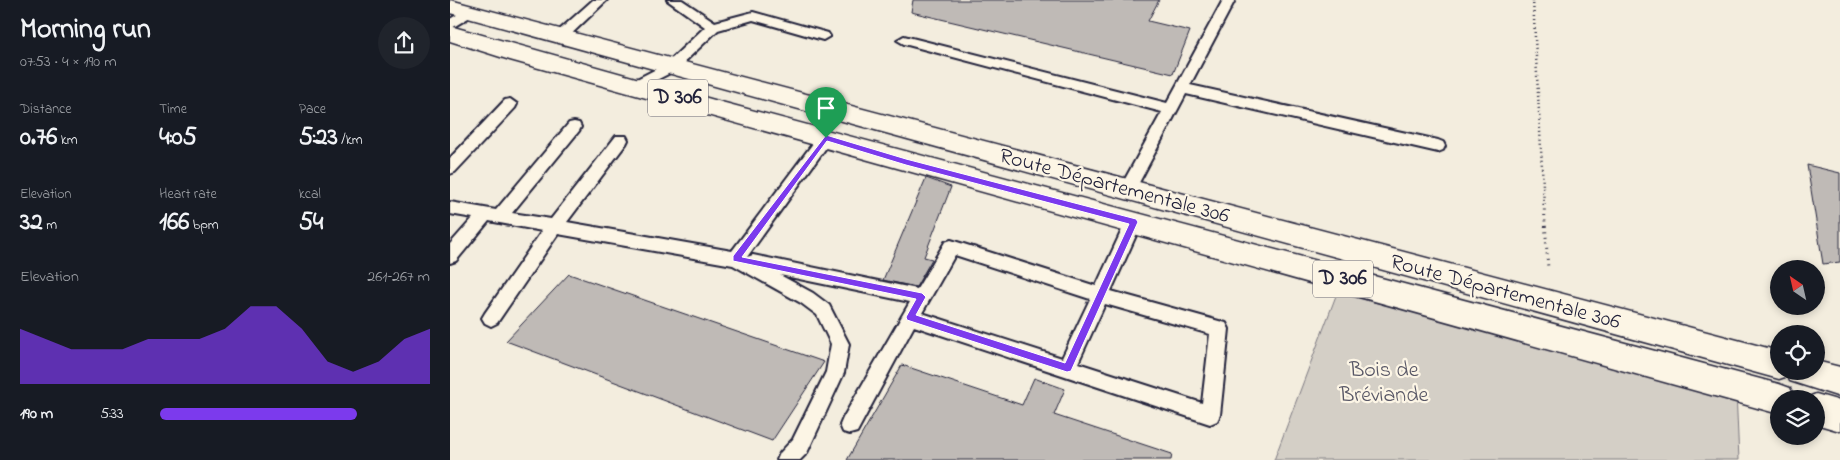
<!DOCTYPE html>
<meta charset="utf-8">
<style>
:root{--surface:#171b24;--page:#20242c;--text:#f1f3f6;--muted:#9ea1a6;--accent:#7c3aed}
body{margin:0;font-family:"Indie Flower",sans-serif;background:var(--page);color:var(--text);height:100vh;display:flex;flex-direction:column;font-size:19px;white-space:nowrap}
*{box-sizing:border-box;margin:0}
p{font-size:16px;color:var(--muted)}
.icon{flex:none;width:28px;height:28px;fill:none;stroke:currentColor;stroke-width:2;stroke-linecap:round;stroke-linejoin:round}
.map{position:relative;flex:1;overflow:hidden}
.panel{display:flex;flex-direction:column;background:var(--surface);width:450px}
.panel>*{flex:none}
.needle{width:32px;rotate:326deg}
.tools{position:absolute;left:1320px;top:260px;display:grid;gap:10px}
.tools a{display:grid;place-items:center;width:55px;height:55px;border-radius:50%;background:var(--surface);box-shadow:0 2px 8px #0003;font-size:25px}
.pin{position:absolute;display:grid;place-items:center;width:42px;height:42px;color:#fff;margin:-51px -21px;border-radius:50% 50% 50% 0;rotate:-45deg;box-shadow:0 0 5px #0007}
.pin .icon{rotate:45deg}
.round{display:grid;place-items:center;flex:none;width:52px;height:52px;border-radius:26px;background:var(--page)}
.overview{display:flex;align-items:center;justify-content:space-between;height:85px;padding:0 20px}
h1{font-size:28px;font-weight:800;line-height:38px}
.figures{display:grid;grid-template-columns:repeat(3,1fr);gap:8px;height:85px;padding:5px 20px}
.figures div{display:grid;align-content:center}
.figures b{font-size:25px;font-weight:800}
.figures small{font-size:14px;font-weight:400}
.figures p{font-size:14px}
.chart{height:140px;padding:10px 20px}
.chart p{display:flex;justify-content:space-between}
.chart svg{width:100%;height:90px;margin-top:5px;fill:var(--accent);opacity:.7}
ul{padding:0 20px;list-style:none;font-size:16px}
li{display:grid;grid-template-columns:80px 60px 1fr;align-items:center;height:38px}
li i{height:12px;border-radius:6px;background:var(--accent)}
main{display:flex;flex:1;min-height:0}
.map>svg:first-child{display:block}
.green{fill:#d4cfc6;stroke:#7b7880}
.building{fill:#bfbab6;stroke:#22223b}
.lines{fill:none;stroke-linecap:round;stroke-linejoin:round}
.service-casing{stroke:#22223b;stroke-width:4}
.primary-casing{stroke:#22223b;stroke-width:3}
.path-far1{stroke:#22223b;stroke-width:2.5;stroke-dasharray:1 3;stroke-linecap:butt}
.path{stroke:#22223b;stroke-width:3;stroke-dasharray:1 4.5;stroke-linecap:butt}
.service{fill:#fcf5e5;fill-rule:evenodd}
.primary{fill:#fcf5e5;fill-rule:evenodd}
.route{fill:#7c3aed;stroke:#fff;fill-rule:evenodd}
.labels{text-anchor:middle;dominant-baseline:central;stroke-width:4.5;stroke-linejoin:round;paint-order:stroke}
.shield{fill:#fcf5e5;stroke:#63616e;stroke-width:1}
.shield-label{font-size:21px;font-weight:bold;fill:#22223b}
.street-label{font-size:22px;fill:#22223b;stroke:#fcf5e5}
.park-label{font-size:22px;fill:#575665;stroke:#fcf5e5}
</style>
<main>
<section class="panel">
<div class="overview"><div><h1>Morning run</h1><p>07:53 · 4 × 190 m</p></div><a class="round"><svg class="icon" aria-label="share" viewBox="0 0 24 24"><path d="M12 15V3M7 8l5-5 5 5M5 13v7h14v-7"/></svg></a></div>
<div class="figures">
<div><p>Distance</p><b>0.76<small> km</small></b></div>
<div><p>Time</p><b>4:05</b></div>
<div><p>Pace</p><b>5:23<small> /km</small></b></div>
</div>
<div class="figures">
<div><p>Elevation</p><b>32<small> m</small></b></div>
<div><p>Heart rate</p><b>166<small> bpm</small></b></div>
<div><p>kcal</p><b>54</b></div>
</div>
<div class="chart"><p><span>Elevation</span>261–267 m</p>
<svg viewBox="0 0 160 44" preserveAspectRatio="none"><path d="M0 44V17L10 22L20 27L30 27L40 27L50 22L60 22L70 22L80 17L90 6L100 6L110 17L120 33L130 38L140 33L150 22L160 17V44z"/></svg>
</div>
<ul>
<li><b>190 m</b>5:33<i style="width:73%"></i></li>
</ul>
</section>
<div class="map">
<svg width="1390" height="460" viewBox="0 0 1390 460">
<rect width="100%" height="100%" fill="#f3edde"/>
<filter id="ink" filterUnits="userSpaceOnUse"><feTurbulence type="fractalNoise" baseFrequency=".02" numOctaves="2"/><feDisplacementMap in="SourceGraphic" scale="10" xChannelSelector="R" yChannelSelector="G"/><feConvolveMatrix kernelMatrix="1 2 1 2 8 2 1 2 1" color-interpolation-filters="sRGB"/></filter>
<g filter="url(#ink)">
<path class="green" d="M 887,293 L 1286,391 L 1289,460 L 824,460 Z"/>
<path class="building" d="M 463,0 L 709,0 L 698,21 L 740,31 L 723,74 L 461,12 Z
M 1357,165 L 1390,173 L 1390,262 L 1373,264 Z
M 476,178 L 501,187 L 474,257 L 482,259 L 466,287 L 433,280 Z
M 119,274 L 374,362 L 322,441 L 56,341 Z
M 452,365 L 572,405 L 584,378 L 615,389 L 604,415 L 722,454 L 721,460 L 397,460 Z"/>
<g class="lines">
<defs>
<path id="service" d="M 143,0 L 157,0 L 115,40 L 105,40 L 103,37 L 105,34 Z
M 217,0 L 232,0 L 265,22 L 303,12 L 378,33 L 380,36 L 373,40 L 303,20 L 268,30 L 226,70 L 191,88 L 181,88 L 179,85 L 181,82 L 216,64 L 255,27 Z
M 773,0 L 785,0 L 740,85 L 988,140 L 993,142 L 995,146 L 993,150 L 988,152 L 736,94 L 683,194 L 677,196 L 671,194 L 669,190 L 712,112 L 454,44 L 447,40 L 454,36 L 717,103 Z
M 20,7 L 25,8 L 26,11 L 25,14 L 0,29 L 0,19 Z
M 60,99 L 67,104 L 65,108 L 5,172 L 0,174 L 0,158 L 55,100 Z
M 124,122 L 129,123 L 131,127 L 129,131 L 62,213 L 101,219 L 166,136 L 176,136 L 178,140 L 176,144 L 117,222 L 282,251 L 370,134 L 380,134 L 382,138 L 380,142 L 297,257 L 303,255 L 467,289 L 495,242 L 501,240 L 646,286 L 678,217 L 684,216 L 690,217 L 692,222 L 661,291 L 776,323 L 779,329 L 770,415 L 767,421 L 760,424 L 464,326 L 407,432 L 400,434 L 393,432 L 390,425 L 393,418 L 460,302 L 330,275 L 363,293 L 379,305 L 399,344 L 394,373 L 357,453 L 350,460 L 327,460 L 330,453 L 343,439 L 376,372 L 381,344 L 367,315 L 351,303 L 283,265 L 108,234 L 47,323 L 41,326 L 35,323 L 32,318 L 35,313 L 92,231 L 39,221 L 6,261 L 0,263 L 0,244 L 23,218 L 0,214 L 0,202 L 46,210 L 119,123 ZM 505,255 L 640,299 L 612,358 L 472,313 ZM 655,304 L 760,334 L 752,403 L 628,363 Z"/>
<path id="primary" d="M 0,0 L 1329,351 L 1329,371 L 1366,371 L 1366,361 L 1390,367 L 1390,397 L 1340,381 L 1338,376 L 1329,379 L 0,13 Z
M 0,26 L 275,103 L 1329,384 L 1340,388 L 1345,399 L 1329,399 L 1329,414 L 60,60 L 0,41 Z
M 1366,394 L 1390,401 L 1390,431 L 1366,424 L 1366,399 L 1354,399 Z"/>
</defs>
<use href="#service" class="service-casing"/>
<use href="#primary" class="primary-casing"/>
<path class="path-far1" d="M 1083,0 L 1094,205"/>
<path class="path" d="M 1094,204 L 1098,269"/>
<use href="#service" class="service"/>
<use href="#primary" class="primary"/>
</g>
</g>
<path class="route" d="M 376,135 L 456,159 L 686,219 L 688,222 L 621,371 L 617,372 L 457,320 L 456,317 L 466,299 L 283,261 L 283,256 ZM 377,141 L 456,165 L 679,224 L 615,363 L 466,315 L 476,297 L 472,293 L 292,257 Z"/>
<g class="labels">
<g class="shield">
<rect x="198" y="79.5" width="60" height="37" rx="4"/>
<rect x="863" y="260.5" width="60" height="37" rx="4"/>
</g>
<g class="shield-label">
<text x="228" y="98">D 306</text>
<text x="893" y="279">D 306</text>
</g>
<g class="street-label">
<text transform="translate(664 187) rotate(15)">Route Départementale 306</text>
<text transform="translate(1055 293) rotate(15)">Route Départementale 306</text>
</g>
<g class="park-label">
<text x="934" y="371">Bois de<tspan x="934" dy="25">Bréviande</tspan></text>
</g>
</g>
</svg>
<div class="tools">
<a><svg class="needle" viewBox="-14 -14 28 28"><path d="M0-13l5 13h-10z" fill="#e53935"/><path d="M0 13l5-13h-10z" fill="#9ea1a6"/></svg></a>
<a><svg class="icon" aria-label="locate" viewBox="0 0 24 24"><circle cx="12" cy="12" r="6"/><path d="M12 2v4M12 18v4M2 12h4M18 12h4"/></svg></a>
<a><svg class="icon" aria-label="layers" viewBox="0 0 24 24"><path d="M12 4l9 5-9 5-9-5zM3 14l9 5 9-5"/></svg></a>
</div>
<div class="pin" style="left:376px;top:138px;background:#1e9e55"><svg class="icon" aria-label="arrive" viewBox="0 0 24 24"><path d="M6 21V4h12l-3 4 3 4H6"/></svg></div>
</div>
</main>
